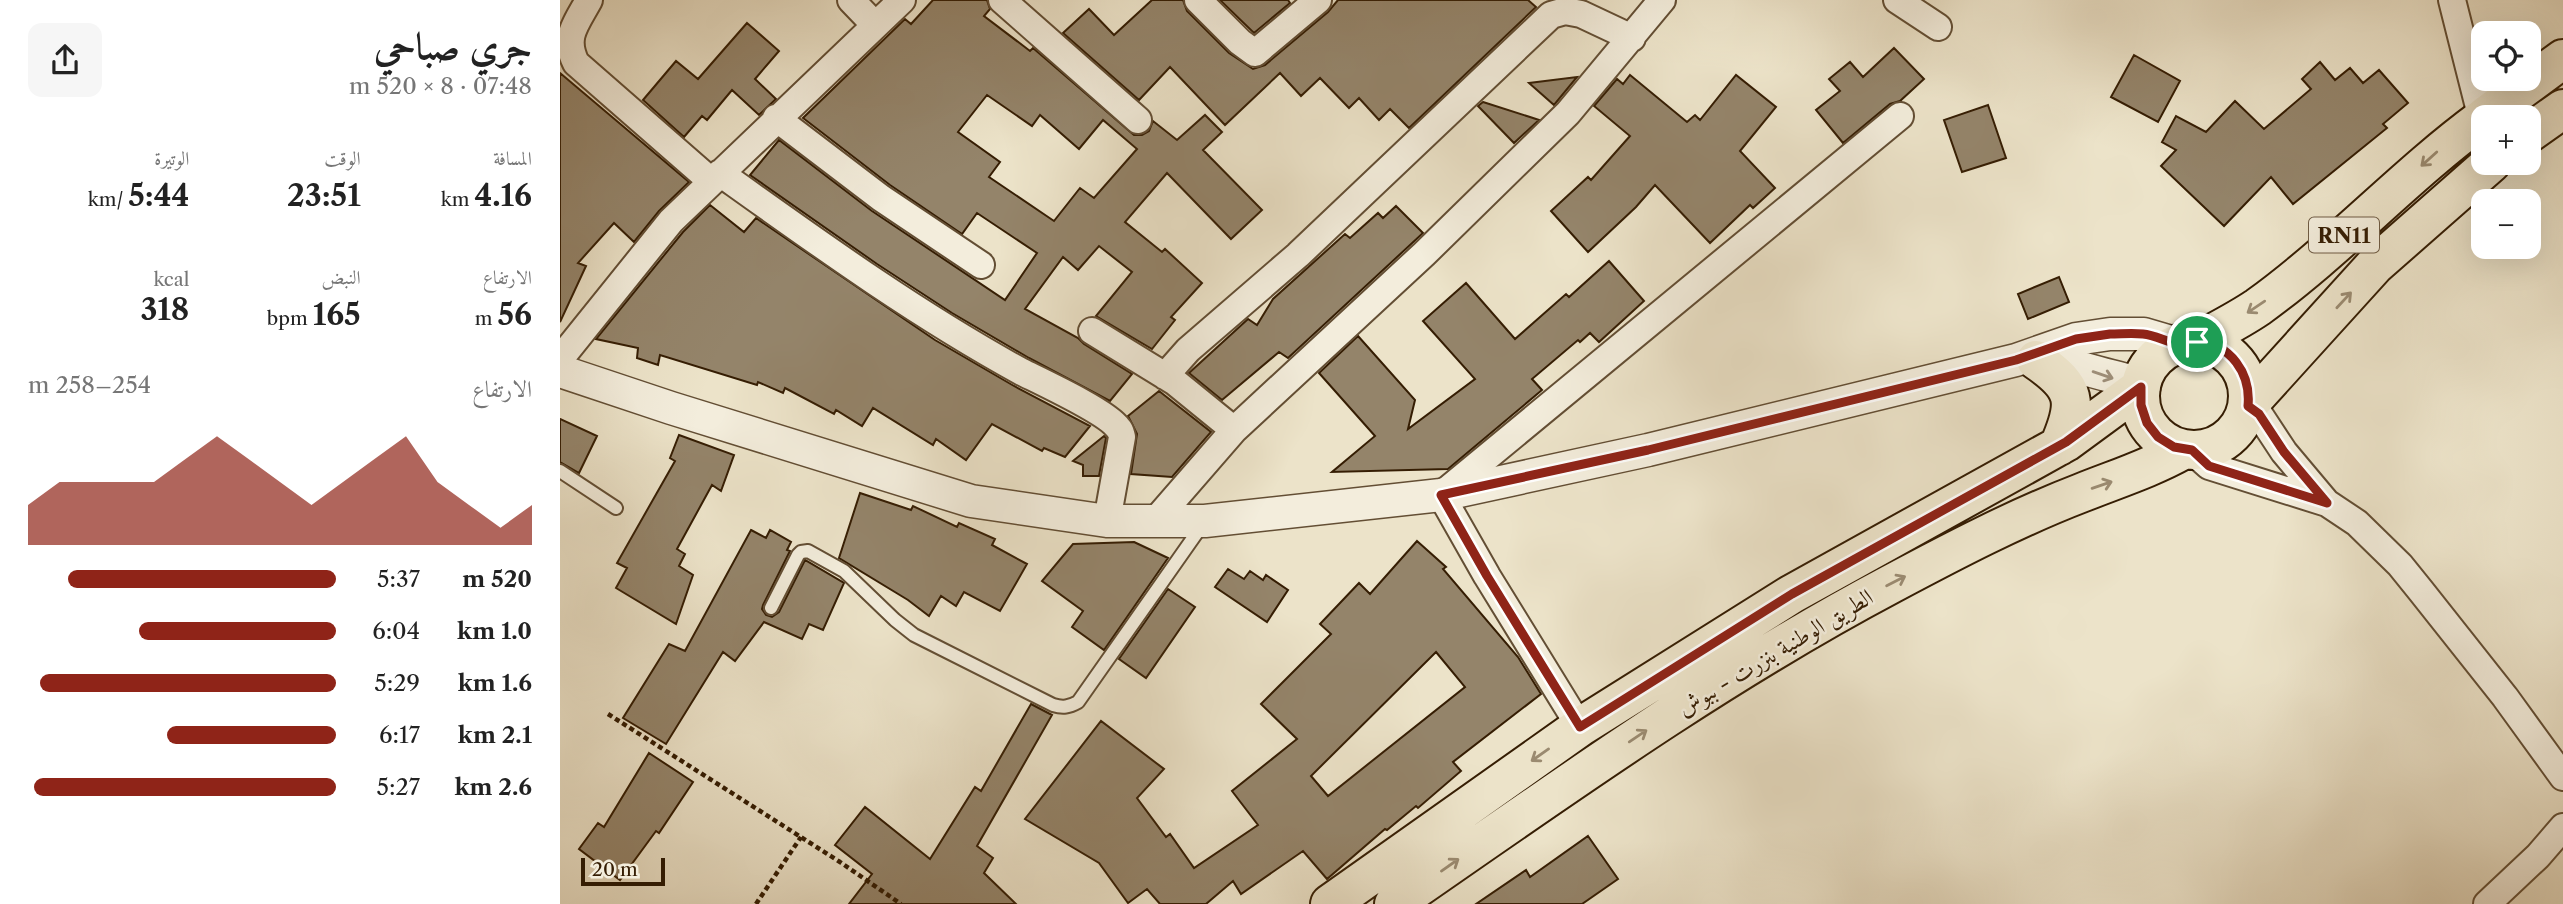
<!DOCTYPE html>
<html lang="ar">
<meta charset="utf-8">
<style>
:root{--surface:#fff;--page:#f6f6f6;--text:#222;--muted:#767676;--accent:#8f2418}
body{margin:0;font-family:"Libre Caslon Text",Amiri,serif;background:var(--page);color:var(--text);direction:rtl;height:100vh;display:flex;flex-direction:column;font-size:26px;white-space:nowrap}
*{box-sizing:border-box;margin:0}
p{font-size:23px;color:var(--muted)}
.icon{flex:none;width:38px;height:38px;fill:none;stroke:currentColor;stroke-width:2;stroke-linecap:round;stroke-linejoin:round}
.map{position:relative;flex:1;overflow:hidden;direction:ltr}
.panel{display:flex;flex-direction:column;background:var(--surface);width:560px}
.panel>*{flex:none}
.fabs{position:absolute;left:1911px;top:21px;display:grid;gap:14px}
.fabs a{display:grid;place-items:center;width:70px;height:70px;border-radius:14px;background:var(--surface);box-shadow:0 7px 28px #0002;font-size:35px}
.scale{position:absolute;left:21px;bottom:18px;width:84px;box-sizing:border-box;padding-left:7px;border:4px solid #351d03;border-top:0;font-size:19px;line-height:24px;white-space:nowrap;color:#351d03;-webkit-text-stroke:5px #f3eddc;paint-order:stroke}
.pin{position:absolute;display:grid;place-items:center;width:60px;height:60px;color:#fff;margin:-30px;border:4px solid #fff;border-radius:50%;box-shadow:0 2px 7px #0007}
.round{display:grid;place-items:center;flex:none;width:74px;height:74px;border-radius:14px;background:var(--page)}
.headline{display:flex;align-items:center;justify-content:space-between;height:119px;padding:0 28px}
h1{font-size:38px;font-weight:700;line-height:52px}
.stats{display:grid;grid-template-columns:repeat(3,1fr);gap:10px;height:119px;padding:7px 28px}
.stats div{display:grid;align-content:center}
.stats b{font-size:30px;font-weight:700}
.stats small{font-size:19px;font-weight:400}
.stats p{font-size:19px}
.chart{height:196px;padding:14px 28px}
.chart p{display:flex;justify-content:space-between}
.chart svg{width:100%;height:126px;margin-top:7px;fill:var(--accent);opacity:.7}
ul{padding:0 28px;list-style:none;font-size:23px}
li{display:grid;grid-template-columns:112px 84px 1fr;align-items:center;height:52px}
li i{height:18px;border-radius:9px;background:var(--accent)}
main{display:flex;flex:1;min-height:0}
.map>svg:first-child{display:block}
.building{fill:#94846a;stroke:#351d03;stroke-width:2;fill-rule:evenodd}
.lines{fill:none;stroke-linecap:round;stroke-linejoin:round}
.service-casing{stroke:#634e34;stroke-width:16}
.minor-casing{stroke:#634e34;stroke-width:30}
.tertiary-casing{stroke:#634e34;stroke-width:35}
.primary-casing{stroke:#351d03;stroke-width:42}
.path{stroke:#351d03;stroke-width:4.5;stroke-dasharray:5 3.5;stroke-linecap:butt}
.service{stroke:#f3eddc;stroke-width:12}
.minor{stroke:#f3eddc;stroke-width:26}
.tertiary{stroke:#f3eddc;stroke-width:32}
.primary{stroke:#ece3c9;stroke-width:38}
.oneway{stroke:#9a8a70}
.oneway2{stroke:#9e8f7a}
.route-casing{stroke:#fff;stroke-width:14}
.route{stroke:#8f2418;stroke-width:9}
.labels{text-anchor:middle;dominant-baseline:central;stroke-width:5;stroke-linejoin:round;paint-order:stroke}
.shield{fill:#f3eddc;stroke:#6e5b44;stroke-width:2}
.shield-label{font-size:21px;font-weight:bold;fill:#351d03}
.street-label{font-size:23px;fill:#351d03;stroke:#f3eddc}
</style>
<main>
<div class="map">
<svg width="2003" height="904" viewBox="0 0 2003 904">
<rect width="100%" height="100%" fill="#ece3c9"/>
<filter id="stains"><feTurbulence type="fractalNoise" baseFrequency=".00286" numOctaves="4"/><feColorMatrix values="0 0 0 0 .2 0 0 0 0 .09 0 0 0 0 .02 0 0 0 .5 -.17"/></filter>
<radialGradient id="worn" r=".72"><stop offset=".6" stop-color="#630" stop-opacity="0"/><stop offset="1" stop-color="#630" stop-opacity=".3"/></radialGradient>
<path class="building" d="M 373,0 L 427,0 L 430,9 L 424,16 L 470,51 L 473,48 L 574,135 L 582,135 L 589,131 L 593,121 L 617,140 L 645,115 L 662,132 L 643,150 L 702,210 L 671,239 L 607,173 L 565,222 L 602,252 L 605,249 L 642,283 L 611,317 L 615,320 L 592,349 L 536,316 L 572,272 L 539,246 L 518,270 L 503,257 L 465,309 L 518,338 L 524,344 L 572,374 L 550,401 L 469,358 L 392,313 L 317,264 L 190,175 L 219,140 L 312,211 L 445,300 L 477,253 L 417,213 L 402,234 L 330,185 L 243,118 L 345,19 L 351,24 ZM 427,95 L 472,126 L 480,115 L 519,149 L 543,120 L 577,149 L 534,198 L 520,188 L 494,221 L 429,177 L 440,162 L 398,132 Z
M 592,0 L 623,0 L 627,11 L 669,53 L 693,69 L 705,65 L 768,12 L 778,0 L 968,0 L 976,7 L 849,128 L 830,109 L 819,120 L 799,98 L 789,108 L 760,78 L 741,96 L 720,73 L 665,125 L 610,67 L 579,100 L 503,33 L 529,9 L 554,35 Z
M 660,0 L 728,0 L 730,3 L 694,33 Z
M 187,23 L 219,51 L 195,79 L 216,99 L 199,115 L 172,90 L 147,120 L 142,116 L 124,137 L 83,100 L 116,61 L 138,79 Z
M 1334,48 L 1364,79 L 1340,101 L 1330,104 L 1283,143 L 1256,110 L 1280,91 L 1269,79 L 1290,62 L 1303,77 Z
M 1574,55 L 1620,81 L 1598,122 L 1551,97 Z
M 1760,62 L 1775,80 L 1790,68 L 1803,83 L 1819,70 L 1848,103 L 1823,124 L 1827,128 L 1733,204 L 1711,177 L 1664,226 L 1601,166 L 1616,150 L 1602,142 L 1616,116 L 1646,132 L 1675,101 L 1704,129 L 1751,89 L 1742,79 Z
M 0,73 L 129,182 L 99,211 L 74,242 L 54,223 L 18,263 L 26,266 L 0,322 Z
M 1070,75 L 1127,122 L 1135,115 L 1140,120 L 1176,75 L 1216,107 L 1180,151 L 1215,188 L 1193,208 L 1190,205 L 1150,243 L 1095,185 L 1076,207 L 1028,252 L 991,211 L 1028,177 L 1031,180 L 1070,136 L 1034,106 L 1057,79 L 1063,84 Z
M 1017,77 L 994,105 L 969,83 Z
M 923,102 L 970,117 L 979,120 L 954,143 L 918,106 Z
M 1428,105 L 1446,158 L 1402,172 L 1384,120 Z
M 150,205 L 184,232 L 196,218 L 375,340 L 454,386 L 530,426 L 505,457 L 484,448 L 482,451 L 432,424 L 406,460 L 376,439 L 373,445 L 313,408 L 302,426 L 276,410 L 274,414 L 225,388 L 223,393 L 198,382 L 197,385 L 100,355 L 98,365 L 77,358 L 78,348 L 36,339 L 123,232 Z
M 836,206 L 863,233 L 728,358 L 719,352 L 662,400 L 629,373 L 688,319 L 697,325 L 713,299 L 785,234 L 790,238 L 818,213 L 823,218 Z
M 1049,261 L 1084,301 L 1039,342 L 1030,333 L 1020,342 L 1018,340 L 972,379 L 982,390 L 888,469 L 772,472 L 815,436 L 759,373 L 798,336 L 855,400 L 848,429 L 915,379 L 863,321 L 906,283 L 955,339 L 1006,294 L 1009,297 Z
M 1499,277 L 1509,302 L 1468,319 L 1458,294 Z
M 599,391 L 651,432 L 612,477 L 571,474 L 577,434 L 568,416 Z
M 0,419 L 37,436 L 19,473 L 0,462 Z
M 119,435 L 174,455 L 161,491 L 152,485 L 117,549 L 125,554 L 119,566 L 133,575 L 116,624 L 56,588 L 67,568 L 57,563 L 115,461 L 110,458 Z
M 544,436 L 546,438 L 539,476 L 523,476 L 523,465 L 513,461 Z
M 300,493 L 351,510 L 353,506 L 397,527 L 399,523 L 435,539 L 432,545 L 467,564 L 440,611 L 404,592 L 396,606 L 381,596 L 369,616 L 348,600 L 279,558 Z
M 191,530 L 206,538 L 210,530 L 231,542 L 227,550 L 230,551 L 203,605 L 202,609 L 206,615 L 212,617 L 219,612 L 245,560 L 284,583 L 263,630 L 249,624 L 242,639 L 204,622 L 175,661 L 163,652 L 106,744 L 63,718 L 109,644 L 125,651 Z
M 857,541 L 886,567 L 883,569 L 958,657 L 981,694 L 893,762 L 901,771 L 858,808 L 856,806 L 827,830 L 825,829 L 767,879 L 743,851 L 681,894 L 673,881 L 646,904 L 600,904 L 587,889 L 568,903 L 539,863 L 465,819 L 541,721 L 604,769 L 577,798 L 606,837 L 610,834 L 634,868 L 698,825 L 672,791 L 737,739 L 701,704 L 771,634 L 760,624 L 799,583 L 810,594 ZM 876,652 L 905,687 L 768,796 L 751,776 Z
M 574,542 L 608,558 L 544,650 L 512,627 L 523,611 L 482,581 L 513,544 Z
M 668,569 L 684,579 L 690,571 L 703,580 L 706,575 L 728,590 L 707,622 L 655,587 Z
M 608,589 L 635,607 L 586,678 L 559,659 Z
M 471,704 L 492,715 L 417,846 L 433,858 L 424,873 L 456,904 L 289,904 L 312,874 L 275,845 L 305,807 L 370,859 L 415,787 L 421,791 Z
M 89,753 L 133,782 L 99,833 L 96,831 L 60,880 L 19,849 L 38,823 L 44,827 Z
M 1028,836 L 1058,879 L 1022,904 L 916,904 L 966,870 L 970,877 Z"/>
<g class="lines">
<defs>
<path id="service" d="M 0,471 L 56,508
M 211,608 L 238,555 L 241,552 L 248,551 L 284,571 L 335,620 L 354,635 L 493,705 C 503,708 509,707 518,702 L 643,524"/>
<path id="minor" d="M 29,0 C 16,24 3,37 16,63 L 151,181
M 291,0 L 315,25
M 442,0 L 578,120
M 638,0 L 680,42 L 695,53 L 758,0
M 1337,0 L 1378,27
M 1892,0 L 1922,119
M 216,118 L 321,198 L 421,265
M 160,173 C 258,243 356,314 462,372 C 482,382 547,412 558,428 C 561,431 561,433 562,437 L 547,521
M 532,331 L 615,382 L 674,430
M 0,359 L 111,221 L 342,0
M 605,376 L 628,350 L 738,255 L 991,15 L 1005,11 L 1021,14 L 1072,38
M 1688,406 L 1699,414 L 1724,452 L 1766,502
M 1631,450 L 1649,466 L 1767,503 L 1797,523 L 1840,565 L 1861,591 L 1945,697 L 2003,777
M 595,521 L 674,430 L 864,254 L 1008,113 L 1102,0
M 1020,727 L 927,576 L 881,495 L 1340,116
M 1927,904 L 1978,856 L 2003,827"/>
<path id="tertiary" d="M 1471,360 C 1510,361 1544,377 1582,383
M 0,371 L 111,408 L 411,501 L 547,521 L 645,521 L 881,495 L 1088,450 L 1456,360 L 1516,339 L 1550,334 L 1584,334 L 1618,344"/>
<path id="primary" d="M 1924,117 L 2003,59
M 1969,133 L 2003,109
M1580 396a54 54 0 1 1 108 0a54 54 0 1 1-108 0Z
M 1637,342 C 1657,331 1679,320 1698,307 C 1777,250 1844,176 1923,118
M 1476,360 C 1517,388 1518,402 1499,446
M 1688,405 L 1815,265 L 1931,163
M 770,904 L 1020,727 L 1232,594 L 1506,442 L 1581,387
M 834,904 C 996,792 1157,676 1331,584 C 1393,551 1456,518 1521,493 C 1556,479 1591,468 1623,450"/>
</defs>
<use href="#service" class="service-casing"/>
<use href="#minor" class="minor-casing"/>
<use href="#tertiary" class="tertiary-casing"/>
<use href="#primary" class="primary-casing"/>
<path class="path" d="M 48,714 L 280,862 L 341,904
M 196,904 L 241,837"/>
<use href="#service" class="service"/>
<use href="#minor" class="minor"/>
<use href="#tertiary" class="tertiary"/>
<use href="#primary" class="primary"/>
</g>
<defs><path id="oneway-shaft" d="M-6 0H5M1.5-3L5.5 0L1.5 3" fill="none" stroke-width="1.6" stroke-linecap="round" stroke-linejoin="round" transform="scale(1.75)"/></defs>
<g class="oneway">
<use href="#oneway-shaft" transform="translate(1869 159) rotate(138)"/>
<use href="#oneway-shaft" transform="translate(1784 300) rotate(-47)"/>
<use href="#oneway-shaft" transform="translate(1696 307) rotate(146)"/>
<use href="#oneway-shaft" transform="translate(1542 485) rotate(-19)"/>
<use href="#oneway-shaft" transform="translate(1336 581) rotate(-27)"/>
<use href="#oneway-shaft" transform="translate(1078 736) rotate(-34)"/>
<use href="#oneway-shaft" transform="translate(980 755) rotate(145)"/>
<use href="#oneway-shaft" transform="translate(890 865) rotate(-35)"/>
</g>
<use class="oneway2" href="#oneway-shaft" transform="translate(1543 375) rotate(19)"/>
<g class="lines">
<defs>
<path id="route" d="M 1550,334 C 1561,334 1572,333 1583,334 C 1596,335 1608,343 1620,344 C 1626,344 1631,342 1636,342 C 1671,343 1691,374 1688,406 L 1699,414 L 1724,452 L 1767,503 L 1649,466 L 1632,450 L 1614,447 L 1598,437 L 1587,423 L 1581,405 L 1581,387 L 1506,442 L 1232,594 L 1020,727 L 927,576 L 881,495 L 1088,450 L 1456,360 L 1516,339 Z"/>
</defs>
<use href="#route" class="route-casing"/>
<use href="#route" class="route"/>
</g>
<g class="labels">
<rect class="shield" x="1749" y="217.5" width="70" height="35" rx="5"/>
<g class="shield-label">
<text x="1784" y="235">RN11</text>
</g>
<g class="street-label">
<text transform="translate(1215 652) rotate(-31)">الطريق الوطنية بنزرت - ببوش</text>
</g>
</g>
<rect width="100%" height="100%" filter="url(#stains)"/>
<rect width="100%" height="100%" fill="url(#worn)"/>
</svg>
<div class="fabs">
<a><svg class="icon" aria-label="locate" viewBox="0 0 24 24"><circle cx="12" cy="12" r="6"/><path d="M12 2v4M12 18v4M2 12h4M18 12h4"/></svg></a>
<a>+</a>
<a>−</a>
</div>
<div class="scale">20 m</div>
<div class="pin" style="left:1637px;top:342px;background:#1e9e55"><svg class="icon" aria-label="arrive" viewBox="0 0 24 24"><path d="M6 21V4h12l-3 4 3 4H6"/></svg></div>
</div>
<section class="panel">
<div class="headline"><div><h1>جري صباحي</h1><p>07:48 · 8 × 520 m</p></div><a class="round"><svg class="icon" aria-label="share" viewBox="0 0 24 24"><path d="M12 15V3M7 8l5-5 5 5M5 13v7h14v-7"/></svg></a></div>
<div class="stats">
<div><p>المسافة</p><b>4.16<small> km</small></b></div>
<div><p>الوقت</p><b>23:51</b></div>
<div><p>الوتيرة</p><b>5:44<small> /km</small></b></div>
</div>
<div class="stats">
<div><p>الارتفاع</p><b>56<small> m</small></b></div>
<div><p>النبض</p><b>165<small> bpm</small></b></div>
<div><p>kcal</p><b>318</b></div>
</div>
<div class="chart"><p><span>الارتفاع</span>254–258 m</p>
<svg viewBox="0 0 160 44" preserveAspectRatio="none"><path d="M0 44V30L10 22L20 22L30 22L40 22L50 14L60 6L70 14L80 22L90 30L100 22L110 14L120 6L130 22L140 30L150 38L160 30V44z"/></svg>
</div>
<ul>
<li><b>520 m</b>5:37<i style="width:87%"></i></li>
<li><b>1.0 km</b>6:04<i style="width:64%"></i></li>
<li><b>1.6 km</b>5:29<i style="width:96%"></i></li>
<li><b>2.1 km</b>6:17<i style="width:55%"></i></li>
<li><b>2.6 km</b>5:27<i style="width:98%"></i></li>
</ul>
</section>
</main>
